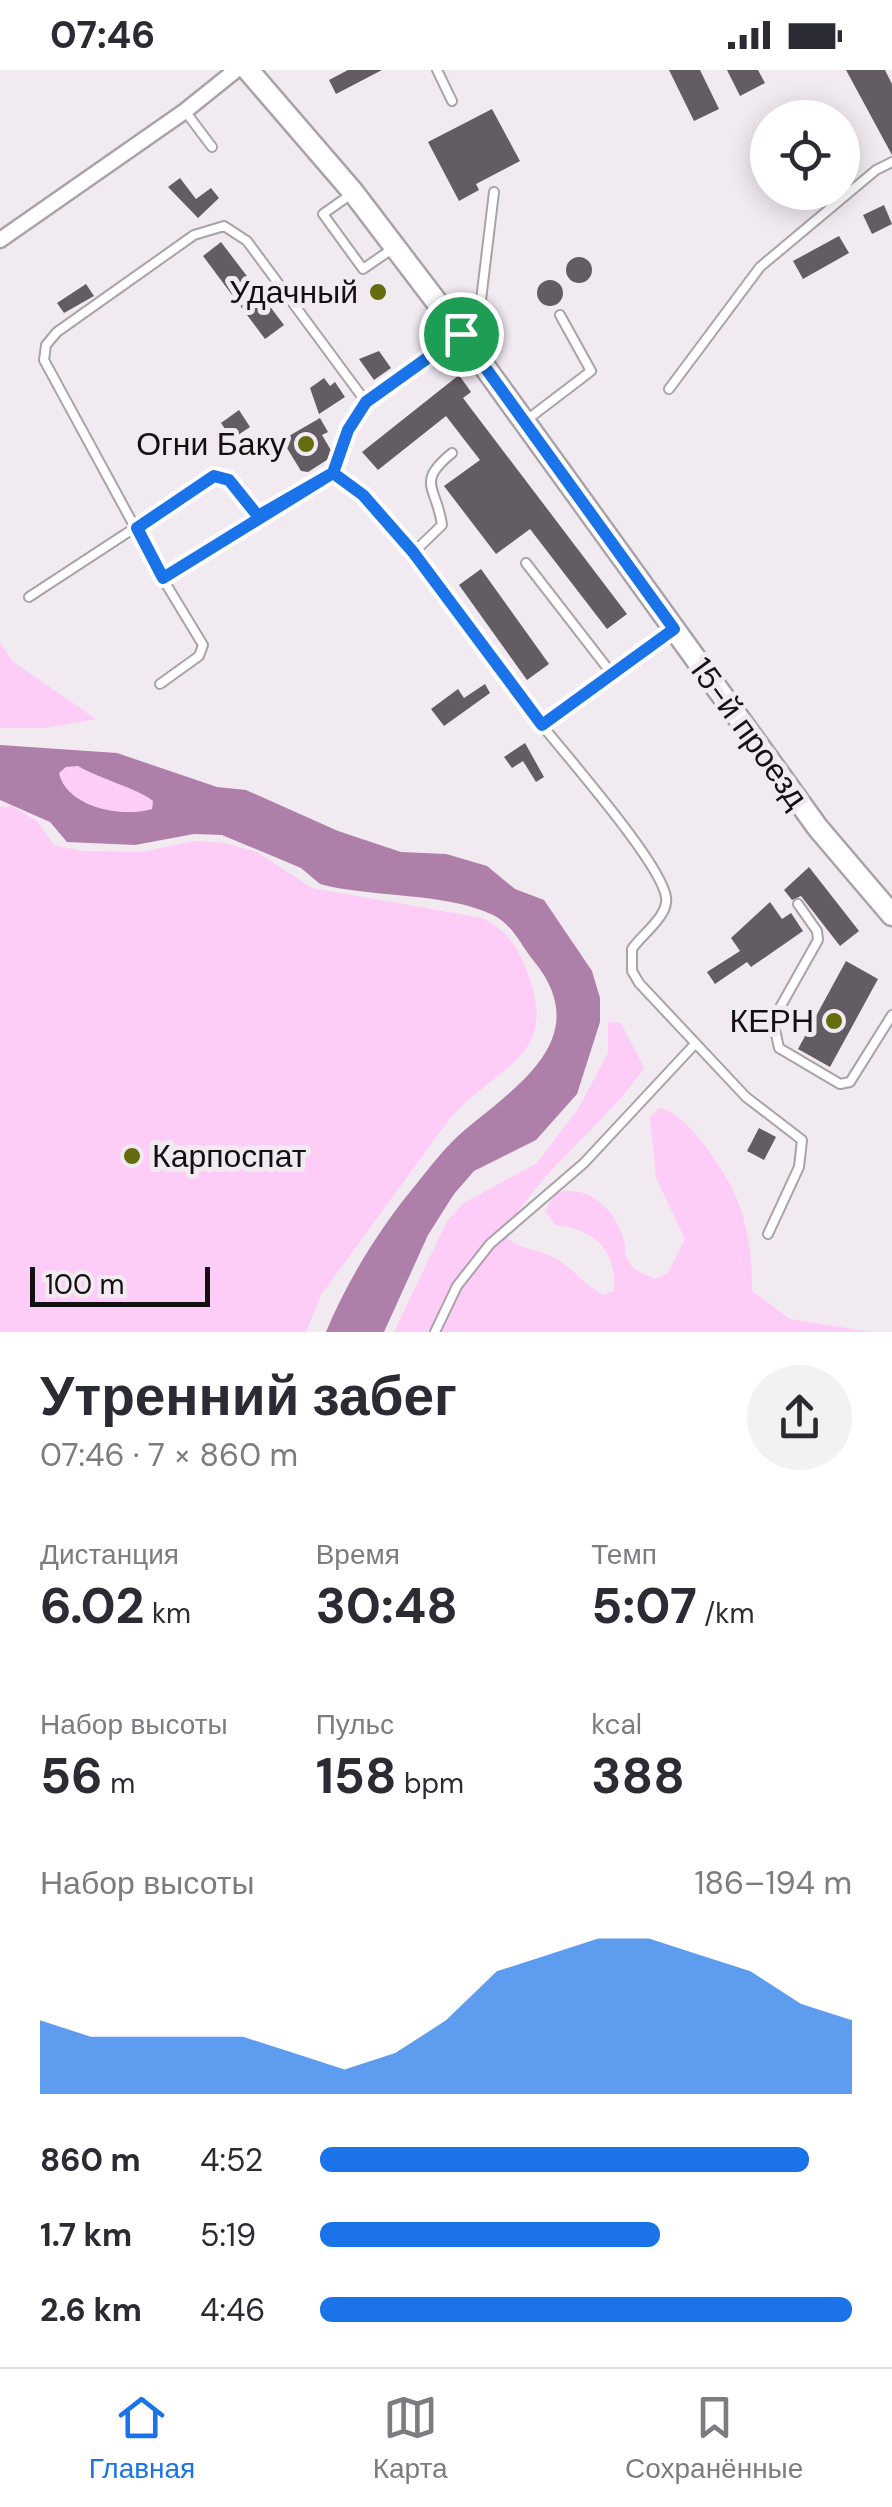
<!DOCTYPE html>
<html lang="ru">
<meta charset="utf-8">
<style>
:root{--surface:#fff;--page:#f2f2f3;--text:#2b2b33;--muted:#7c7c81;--line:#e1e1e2;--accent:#1a73e8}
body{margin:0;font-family:"DM Sans",sans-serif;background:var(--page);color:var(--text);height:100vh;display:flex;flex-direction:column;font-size:38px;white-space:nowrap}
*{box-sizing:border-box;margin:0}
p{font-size:32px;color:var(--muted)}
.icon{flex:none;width:55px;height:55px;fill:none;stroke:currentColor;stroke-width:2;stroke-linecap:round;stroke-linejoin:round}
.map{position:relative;height:1262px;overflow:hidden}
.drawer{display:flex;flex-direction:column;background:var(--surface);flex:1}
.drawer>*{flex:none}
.buttons{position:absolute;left:750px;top:30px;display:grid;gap:20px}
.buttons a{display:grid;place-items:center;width:110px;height:110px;border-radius:50%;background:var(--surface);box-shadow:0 5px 25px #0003;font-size:50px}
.scale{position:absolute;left:30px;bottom:25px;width:180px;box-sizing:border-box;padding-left:10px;border:5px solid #131012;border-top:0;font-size:28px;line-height:35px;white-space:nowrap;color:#131012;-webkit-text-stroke:8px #f2eaf1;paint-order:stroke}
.pin{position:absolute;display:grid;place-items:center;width:85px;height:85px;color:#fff;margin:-42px;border:5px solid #fff;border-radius:50%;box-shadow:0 2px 10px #0007}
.round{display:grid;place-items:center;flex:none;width:105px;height:105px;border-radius:52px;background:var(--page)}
.summary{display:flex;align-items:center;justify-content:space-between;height:170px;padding:0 40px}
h1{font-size:55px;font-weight:700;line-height:75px}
.figures{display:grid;grid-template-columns:repeat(3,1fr);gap:15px;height:170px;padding:10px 40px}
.figures div{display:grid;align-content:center}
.figures b{font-size:50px;font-weight:700}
.figures small{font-size:28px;font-weight:400}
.figures p{font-size:28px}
.chart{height:280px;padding:20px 40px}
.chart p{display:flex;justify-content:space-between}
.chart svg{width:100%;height:180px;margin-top:10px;fill:var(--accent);opacity:.7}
ul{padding:0 40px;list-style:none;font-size:32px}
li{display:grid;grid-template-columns:160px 120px 1fr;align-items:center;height:75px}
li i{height:25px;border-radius:12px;background:var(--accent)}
.status{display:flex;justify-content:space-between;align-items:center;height:70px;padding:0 50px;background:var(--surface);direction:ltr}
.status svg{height:28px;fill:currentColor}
.menu{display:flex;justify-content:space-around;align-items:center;height:140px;border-top:2px solid var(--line);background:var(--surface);font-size:28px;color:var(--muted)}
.menu a{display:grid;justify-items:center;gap:5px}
.menu .on{color:var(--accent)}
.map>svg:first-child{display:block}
.green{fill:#fdccf7}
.water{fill:#ae7fa8;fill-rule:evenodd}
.building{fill:#635c62}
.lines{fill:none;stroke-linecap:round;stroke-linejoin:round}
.lane-casing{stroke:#a9a2a8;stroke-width:12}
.street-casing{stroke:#a9a2a8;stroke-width:19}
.secondary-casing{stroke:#a9a2a8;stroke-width:25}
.lane{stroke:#fff;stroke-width:8}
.street{stroke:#fff;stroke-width:14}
.secondary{stroke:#fff;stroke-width:20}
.route-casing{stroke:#fff;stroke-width:20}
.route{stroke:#1a73e8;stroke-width:12}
.poi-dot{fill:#656b0f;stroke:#f2eaf1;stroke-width:4}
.labels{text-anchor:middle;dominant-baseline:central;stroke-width:10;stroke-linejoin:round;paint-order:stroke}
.poi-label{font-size:32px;fill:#131012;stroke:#f2eaf1;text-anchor:end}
.street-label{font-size:32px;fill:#131012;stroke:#f2eaf1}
</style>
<div class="status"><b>07:46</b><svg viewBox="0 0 49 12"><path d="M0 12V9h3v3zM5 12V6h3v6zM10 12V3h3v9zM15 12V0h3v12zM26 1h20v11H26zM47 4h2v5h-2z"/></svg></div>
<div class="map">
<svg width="892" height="1262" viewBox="0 0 892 1262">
<rect width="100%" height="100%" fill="#f2eaf1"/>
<path class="green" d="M 0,572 L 12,591 L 96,649 L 44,658 L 0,658 Z
M 78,696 C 100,709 139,719 153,731 L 152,739 C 123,748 67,738 59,703 L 66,697 Z
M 12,736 L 37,751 L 54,775 L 83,781 L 142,782 L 194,771 L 225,773 L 257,782 L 312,818 L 482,848 C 506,860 516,874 526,899 C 561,987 501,993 451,1047 L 321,1225 L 306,1262 L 0,1262 L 0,737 Z
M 608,952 L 621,953 L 644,998 C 609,1052 523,1114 506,1167 C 518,1178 528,1178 543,1183 C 568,1191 581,1213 603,1225 L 614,1221 C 617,1181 594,1158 555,1155 L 545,1141 L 556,1123 C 588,1114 613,1137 623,1167 C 626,1175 624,1184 628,1191 C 633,1201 645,1204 655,1209 L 668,1203 L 685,1169 L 656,1108 L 650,1047 L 659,1038 C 686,1040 727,1104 737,1129 C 749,1158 752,1190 752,1221 L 790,1249 L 872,1262 L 394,1262 L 447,1151 L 464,1133 L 537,1093 L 578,1039 L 608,983 Z"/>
<path class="water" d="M 0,675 L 117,683 L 217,717 L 246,720 L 338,761 L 401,782 L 446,784 L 487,796 L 515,819 L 544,830 L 592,901 L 600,928 L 600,952 L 577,1024 L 536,1070 L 474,1101 L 454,1124 L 428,1165 L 384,1262 L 326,1262 C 348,1209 381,1156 418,1112 C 430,1097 443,1080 458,1066 C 508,1021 600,971 533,890 C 520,874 513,855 493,845 C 446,822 372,828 320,814 L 301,798 L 222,765 L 194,764 L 135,775 L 67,772 L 50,752 L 0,730 ZM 78,696 C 100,709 139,719 153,731 L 152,739 C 123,748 67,738 59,703 L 66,697 Z"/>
<path class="building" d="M 348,0 L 382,0 L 336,24 L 329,10 Z
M 669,0 L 700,0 L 719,39 L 694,51 Z
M 727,0 L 758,0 L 765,13 L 740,26 Z
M 846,0 L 885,0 L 892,14 L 892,85 Z
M 492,39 L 520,91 L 476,114 L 479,120 L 459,131 L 428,72 Z
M 180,108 L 196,129 L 211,118 L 219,128 L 198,148 L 168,117 Z
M 884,135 L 892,154 L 872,164 L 863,145 Z
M 839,166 L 849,183 L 803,209 L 793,191 Z
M 221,172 L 284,255 L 265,269 L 203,186 Z
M566 200a13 13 0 1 1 26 0a13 13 0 1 1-26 0Z
M537 223a13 13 0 1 1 26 0a13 13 0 1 1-26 0Z
M 86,214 L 94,226 L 64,243 L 57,233 Z
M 379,281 L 391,298 L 374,310 L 359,289 Z
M 459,305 L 471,322 L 463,328 L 627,544 L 607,559 L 530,459 L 496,484 L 444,416 L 480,390 L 446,346 L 378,400 L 362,382 Z
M 324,308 L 330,316 L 335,312 L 345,327 L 319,344 L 310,318 Z
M 239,340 L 250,357 L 232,369 L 221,353 Z
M 320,348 L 328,362 L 322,365 L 332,382 L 330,388 L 308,402 L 301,401 L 282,370 Z
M 481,499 L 549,594 L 527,610 L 459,515 Z
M 485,614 L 490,623 L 444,656 L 431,639 L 458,619 L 464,628 Z
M 525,673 L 544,707 L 536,712 L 523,691 L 512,698 L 504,687 Z
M 809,797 L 859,861 L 840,876 L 801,826 L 792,830 L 784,820 Z
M 770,832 L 782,849 L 791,843 L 803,861 L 751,897 L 747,892 L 715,914 L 707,902 L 740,881 L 731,868 Z
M 846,891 L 878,909 L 830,997 L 798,979 Z
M 759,1058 L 776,1067 L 764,1090 L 747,1081 Z"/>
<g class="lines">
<defs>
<path id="lane" d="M 437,0 L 452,31
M 185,41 L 212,77
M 350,125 L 323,144 L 363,199 L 392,179
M 459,258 L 481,230 L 494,122
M 458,266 L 366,332 L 247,171 L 224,156 L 194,165 L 57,262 L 46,275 L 44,290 L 163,509 L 333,403 L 363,425 L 413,483 L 542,655 L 674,559
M 669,319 L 760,197 L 876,100 L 892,92
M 528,349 L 591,301 L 560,245
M 333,403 L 348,360 L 366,332
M 413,483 L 442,455 C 437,417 415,413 452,383
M 526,493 L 612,604
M 29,527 L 214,406 L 229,409 L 258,447
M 160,614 L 199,586 L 203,575 L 163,509
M 542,655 C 567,687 661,793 666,827 C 669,846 642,864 632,879 L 632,901 L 639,913 L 746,1027 L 802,1070 L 799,1097 L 768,1164
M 798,834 L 817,861 L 818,870 L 773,950 L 779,978 L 840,1014 L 850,1012 L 892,945
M 435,1262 L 457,1216 L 490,1174 L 584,1093 L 694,975"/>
<path id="street" d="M 0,170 L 185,41 L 236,0"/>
<path id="secondary" d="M 248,0 L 353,122 L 461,264 L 818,758 L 892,845"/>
</defs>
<use href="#lane" class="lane-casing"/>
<use href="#street" class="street-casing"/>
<use href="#secondary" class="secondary-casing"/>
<use href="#lane" class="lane"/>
<use href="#street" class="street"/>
<use href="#secondary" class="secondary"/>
</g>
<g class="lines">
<defs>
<path id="route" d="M 461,264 L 366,332 L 348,360 L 333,403 L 258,446 L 229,410 L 214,406 L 137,458 L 163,508 L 333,403 L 363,425 L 413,482 L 542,655 L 674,559 L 461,264"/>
</defs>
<use href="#route" class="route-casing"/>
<use href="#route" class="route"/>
</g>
<g class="poi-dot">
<circle cx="378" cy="222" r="10"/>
<circle cx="306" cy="374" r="10"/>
<circle cx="834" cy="951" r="10"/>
<circle cx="132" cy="1086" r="10"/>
</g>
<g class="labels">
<g class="poi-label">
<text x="358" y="222">Удачный</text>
<text x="286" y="374">Огни Баку</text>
<text x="814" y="951">КЕРН</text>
<text x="152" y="1086" text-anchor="start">Карпоспат</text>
</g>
<g class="street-label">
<text transform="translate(749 663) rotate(54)">15-й проезд</text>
</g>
</g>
</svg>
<div class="buttons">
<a><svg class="icon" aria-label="locate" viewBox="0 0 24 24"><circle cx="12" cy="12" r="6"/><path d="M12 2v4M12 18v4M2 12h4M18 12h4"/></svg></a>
</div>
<div class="scale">100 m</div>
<div class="pin" style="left:461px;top:264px;background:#1e9e55"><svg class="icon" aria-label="arrive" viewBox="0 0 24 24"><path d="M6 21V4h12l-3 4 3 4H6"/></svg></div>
</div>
<section class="drawer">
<div class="summary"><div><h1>Утренний забег</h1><p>07:46 · 7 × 860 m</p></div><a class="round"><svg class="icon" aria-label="share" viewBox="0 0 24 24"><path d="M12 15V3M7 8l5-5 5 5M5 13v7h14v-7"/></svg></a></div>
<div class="figures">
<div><p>Дистанция</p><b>6.02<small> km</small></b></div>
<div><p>Время</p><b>30:48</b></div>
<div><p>Темп</p><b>5:07<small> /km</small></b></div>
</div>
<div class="figures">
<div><p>Набор высоты</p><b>56<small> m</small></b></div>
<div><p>Пульс</p><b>158<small> bpm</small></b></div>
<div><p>kcal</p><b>388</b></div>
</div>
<div class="chart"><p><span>Набор высоты</span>186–194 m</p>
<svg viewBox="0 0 160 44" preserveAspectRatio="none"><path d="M0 44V26L10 30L20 30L30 30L40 30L50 34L60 38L70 34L80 26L90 14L100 10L110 6L120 6L130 10L140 14L150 22L160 26V44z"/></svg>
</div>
<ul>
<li><b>860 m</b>4:52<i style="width:92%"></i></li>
<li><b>1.7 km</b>5:19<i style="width:64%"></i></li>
<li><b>2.6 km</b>4:46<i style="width:100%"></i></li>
</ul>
</section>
<nav class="menu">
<a class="on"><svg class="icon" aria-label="home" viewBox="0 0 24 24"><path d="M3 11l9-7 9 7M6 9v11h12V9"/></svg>Главная</a>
<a><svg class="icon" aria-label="map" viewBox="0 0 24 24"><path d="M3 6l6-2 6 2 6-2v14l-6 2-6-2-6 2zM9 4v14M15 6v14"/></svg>Карта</a>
<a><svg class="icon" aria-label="saved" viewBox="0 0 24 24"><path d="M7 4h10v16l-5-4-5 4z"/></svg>Сохранённые</a>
</nav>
